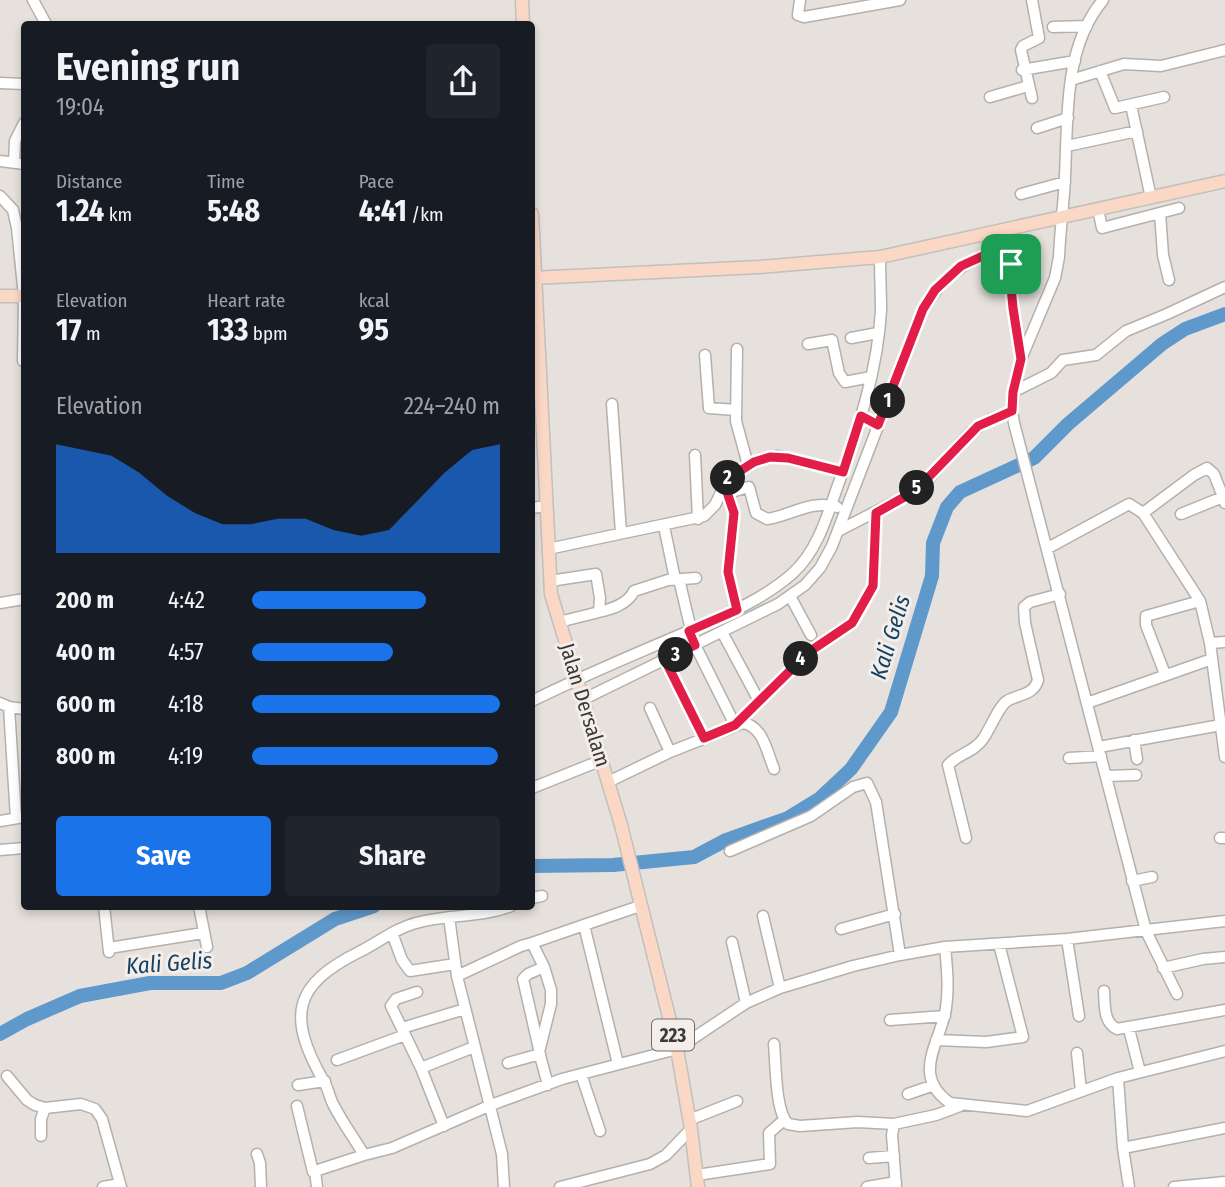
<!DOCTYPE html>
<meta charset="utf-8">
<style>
:root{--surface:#171b24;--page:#20242c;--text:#f1f3f6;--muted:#9ea1a6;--accent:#1a73e8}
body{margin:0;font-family:"Fira Sans Condensed",sans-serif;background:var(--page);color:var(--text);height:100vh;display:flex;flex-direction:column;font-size:26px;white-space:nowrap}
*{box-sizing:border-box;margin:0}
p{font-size:23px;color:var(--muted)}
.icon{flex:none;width:38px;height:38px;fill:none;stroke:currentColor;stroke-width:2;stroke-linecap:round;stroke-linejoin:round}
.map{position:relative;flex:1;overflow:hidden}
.details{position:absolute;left:21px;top:21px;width:514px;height:889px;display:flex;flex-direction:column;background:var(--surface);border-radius:7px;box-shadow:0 4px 10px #0003}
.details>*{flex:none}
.pin{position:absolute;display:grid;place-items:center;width:60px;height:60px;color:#fff;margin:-30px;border-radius:14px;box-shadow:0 4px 10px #0006}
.km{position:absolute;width:35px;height:35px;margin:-18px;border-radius:50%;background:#222;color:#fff;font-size:19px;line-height:35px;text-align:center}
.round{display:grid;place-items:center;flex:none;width:74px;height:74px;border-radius:7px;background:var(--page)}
.overview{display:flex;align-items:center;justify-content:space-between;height:119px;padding:0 35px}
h1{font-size:38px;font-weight:700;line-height:52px}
.stats{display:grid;grid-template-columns:repeat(3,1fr);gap:10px;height:119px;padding:7px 35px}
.stats div{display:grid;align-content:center}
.stats b{font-size:30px;font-weight:700}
.stats small{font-size:19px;font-weight:400}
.stats p{font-size:19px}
.chart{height:196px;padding:14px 35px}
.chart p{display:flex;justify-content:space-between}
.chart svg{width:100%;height:126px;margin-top:7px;fill:var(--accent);opacity:.7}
.button{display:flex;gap:14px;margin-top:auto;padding:14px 35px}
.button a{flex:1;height:80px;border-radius:7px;background:var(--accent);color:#fff;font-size:28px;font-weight:700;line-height:80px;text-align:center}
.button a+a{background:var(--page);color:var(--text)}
ul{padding:0 35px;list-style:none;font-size:23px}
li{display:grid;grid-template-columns:112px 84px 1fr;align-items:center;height:52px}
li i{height:18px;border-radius:9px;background:var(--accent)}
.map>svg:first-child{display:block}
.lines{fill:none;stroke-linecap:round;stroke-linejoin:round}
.river{stroke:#5f98ca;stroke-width:14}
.minor-casing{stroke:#b5b0ab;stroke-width:13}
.major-casing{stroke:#c0c0bf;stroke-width:15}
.minor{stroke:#fff;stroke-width:10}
.major{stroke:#fbd7c5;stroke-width:12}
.route-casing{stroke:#fff;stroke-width:14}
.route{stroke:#e11d48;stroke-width:9}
.labels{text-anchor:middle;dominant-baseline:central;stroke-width:6;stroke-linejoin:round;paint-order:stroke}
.shield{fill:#f3eee9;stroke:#726f6c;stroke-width:2}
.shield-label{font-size:19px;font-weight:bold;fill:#3b3937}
.street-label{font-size:21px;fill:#3b3937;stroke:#f3eee9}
.water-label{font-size:23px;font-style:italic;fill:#164163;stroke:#f3eee9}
</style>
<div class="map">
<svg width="1225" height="1187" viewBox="0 0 1225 1187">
<rect width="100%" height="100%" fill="#e6e1dc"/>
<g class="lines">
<path class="river" d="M 532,866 L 613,865 L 694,857 L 726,840 L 788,818 L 819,799 L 851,769 L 891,712 L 932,576 L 933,543 L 947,507 L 960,492 L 1034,458 L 1068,424 L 1162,344 L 1185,329 L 1225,314
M 0,1034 L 27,1019 L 80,996 L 150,983 L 221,983 L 247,973 L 335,919 L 374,906"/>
<defs>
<path id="minor" d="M 33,0 L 46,24
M 800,0 L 798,15 L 804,17 L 900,0
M 1032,0 L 1039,38 L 1023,46 L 1021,50 L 1032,98
M 1103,0 C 1063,48 1068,118 1065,176 C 1064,203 1060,230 1059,257 L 1055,278 L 1021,359 L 1015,382 L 1012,411 L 1014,423 L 1146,931 L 1177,994
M 1053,27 L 1087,26
M 1022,70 L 1075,61
M 1100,71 L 1115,108 L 1164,97
M 1071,80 L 1124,64 L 1161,66 L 1225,50
M 0,83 L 24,84
M 990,97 L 1028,86
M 1131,105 L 1151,198
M 1037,128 L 1068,118
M 1067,146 L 1137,131
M 0,161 L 24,164
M 14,162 L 15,141 L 24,123
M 1021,194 L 1065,182
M 0,196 L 13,210 L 17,228 L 24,296 L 23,361
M 1098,209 L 1102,228 L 1179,208
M 1160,213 L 1163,255 L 1169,280
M 1007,241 L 1011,263 L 1013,308 L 1021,357
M 851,338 L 878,333
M 808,344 L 832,340 L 839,373 L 845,382 L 871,377
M 737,349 L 736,421 L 748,465
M 705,355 L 709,408 L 736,410
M 1013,392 L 1051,373 L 1063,360 L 1096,355 L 1126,331 L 1167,314 L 1225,287
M 612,404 L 621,533
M 695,455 L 698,519
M 727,489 L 734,513 L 728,572 L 737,609
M 728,493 L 749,487 L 756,513 L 767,519 C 790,516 812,499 837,507
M 532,508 L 546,506
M 1143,513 L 1194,475 L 1207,468 L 1214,474 L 1223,497
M 1181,514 L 1223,497 L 1225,503
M 664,526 L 675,579
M 838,531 L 908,495 L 929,478 L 971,432 L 991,419 L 1012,411
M 1048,548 L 1129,504 L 1143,513 L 1200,601 L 1210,643 L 1225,757
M 548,549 L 704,516 L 715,505 L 728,478 L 761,459 L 778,456 L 843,472
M 679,579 L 691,630
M 550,581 L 596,574 L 600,598 L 599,612 L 559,622
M 790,596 L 811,635
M 0,603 L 24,599
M 599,612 C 612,609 628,604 634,591 L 668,580 L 696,578
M 722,632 L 759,701
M 692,639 L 735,725 L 809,652 L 852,623 L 873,586 L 876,513
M 1210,643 L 1225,642
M 663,657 L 704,738
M 1165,674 L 1146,625 L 1146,616 L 1200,601
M 584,699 L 778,604 L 805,585 L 820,568 L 832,546 L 923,309 C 946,272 968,261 1007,245
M 532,701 C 584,675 638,653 691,630 C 727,614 764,599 793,573 C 818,550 827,516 838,485 C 858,429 878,370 881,310 C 881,293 880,275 880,257
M 0,703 L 9,707 L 24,709
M 1087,703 L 1212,659
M 9,707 L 16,818
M 650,708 L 670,752
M 1134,740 L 1137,759
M 1099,747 L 1221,725
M 1069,758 L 1101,756
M 1106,776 L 1136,775
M 608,782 L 670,752 L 743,723 C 763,726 767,752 774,769
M 532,788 L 602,760
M 0,821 L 24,817
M 966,838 L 948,765 C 958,754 974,752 983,739 C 990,729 999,706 1007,701 C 1019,694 1034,695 1038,680 L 1025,623 L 1024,607 L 1030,602 L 1060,594
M 1220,838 L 1225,838
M 0,850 L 24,848
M 730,851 L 811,816 L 853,787 L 867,783 L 876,802 L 900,955
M 1132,881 L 1152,877
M 532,898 L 542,896
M 104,906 L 109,952
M 199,906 L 207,947
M 763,916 L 780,988
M 449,917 L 457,976 L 502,1154 L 504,1187
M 841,929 L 895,914
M 392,933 L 402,960 L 410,971 L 455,964
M 1067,939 L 1079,1016
M 732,942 L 746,1003
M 945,947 C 947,967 949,988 946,1008 C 941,1042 910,1075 950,1103 L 1027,1111 L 1118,1078 L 1225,1051
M 109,948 L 203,933
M 1163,968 L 1203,959 L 1225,957
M 457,976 L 521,946 L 532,943
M 1104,991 C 1105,1005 1103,1022 1117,1029 L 1225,1010
M 417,992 L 396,999 L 391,1006 L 421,1068 L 444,1126
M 890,1020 L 945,1016
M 402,1028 L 465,1009
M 1129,1029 L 1140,1072
M 936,1040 L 986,1042 L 1023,1037 L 999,944
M 774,1044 C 776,1064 775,1111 788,1124 L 800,1126 L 858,1122 L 894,1124
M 539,1049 L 523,979 L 528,974 L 544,967
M 1077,1053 L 1081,1091
M 337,1060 L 405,1035
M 508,1063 L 540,1054
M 618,1064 L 584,925 L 640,906
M 421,1068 L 474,1047
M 581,1074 L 600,1131
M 7,1076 L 27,1100 L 35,1105 L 45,1108 L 81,1104 L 95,1109 L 102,1119 L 121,1187
M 1118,1078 L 1123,1148 L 1129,1187
M 298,1085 L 325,1081
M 548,1085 L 539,1052 L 551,1004 L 551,990 L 544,967 L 532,943 L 584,925
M 908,1094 L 934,1085
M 297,1106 L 313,1172
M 689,1120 L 737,1101
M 41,1136 L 41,1119 L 45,1108
M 1123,1148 L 1225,1128
M 257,1154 L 260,1163 L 261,1187
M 364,1155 C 354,1138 342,1122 333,1104 C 329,1096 328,1087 323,1080 C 287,1016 293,985 359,952 C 379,942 396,928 416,923 C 448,914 481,918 511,906
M 869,1158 L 894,1156
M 697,1175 L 770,1164 L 769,1133 L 784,1120
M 103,1187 L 120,1184
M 317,1187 L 315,1171 L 364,1155 L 392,1148 L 491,1105 L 562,1079 L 677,1049 L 746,1003 L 780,988 L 853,966 L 900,955 L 945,947 L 1067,939 L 1225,921
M 560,1187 L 650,1164 L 666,1155 L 691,1129
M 867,1187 L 896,1182
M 896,1187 L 892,1135 L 894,1124 L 936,1115 L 960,1106
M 1174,1187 L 1225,1182"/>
<path id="major" d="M 522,0 L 523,24
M 532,214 L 551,594 L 621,825 L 677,1049 L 691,1129 L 698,1187
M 532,278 L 759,267 L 880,257 L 1225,181
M 0,296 L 24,296"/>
</defs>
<use href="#minor" class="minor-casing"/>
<use href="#major" class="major-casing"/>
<use href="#minor" class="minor"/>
<use href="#major" class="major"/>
</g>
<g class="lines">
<defs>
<path id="route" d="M 1007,245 L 1013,308 L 1021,359 L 1013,392 L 1012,411 L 978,426 L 923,483 L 908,495 L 876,513 L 873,586 L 852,623 L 809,652 L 735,725 L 704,738 L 665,660 L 695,645 L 689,631 L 737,610 L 728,572 L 734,513 L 724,483 L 726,480 L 754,462 L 770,457 L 788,458 L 843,472 L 861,416 L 878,425 L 923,309 L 935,290 L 961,266 Z"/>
</defs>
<use href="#route" class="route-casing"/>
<use href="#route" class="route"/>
</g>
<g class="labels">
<rect class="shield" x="652" y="1019.5" width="42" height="31" rx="5"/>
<g class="shield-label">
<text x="673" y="1035">223</text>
</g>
<g class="street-label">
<text transform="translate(585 705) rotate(73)">Jalan Dersalam</text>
</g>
<g class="water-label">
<text transform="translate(890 637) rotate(-73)">Kali Gelis</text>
<text transform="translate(169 963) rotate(-4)">Kali Gelis</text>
</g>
</g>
</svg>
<div class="pin" style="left:1011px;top:264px;background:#1e9e55"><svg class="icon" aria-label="arrive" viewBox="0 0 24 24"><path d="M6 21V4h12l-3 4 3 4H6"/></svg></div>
<b class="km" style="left:888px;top:401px">1</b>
<b class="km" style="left:728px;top:478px">2</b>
<b class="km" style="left:676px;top:655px">3</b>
<b class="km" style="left:801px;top:659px">4</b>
<b class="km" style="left:917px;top:488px">5</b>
<section class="details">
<div class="overview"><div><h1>Evening run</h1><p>19:04</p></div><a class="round"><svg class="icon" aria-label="share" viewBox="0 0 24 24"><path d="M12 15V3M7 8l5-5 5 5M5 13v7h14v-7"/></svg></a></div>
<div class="stats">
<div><p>Distance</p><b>1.24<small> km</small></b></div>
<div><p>Time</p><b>5:48</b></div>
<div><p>Pace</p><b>4:41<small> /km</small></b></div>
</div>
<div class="stats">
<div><p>Elevation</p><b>17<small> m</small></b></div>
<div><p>Heart rate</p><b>133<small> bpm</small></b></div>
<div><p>kcal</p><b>95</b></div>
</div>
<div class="chart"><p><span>Elevation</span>224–240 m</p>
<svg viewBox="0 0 160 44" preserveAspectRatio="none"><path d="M0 44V6L10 8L20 10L30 16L40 24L50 30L60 34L70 34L80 32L90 32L100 36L110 38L120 36L130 26L140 16L150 8L160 6V44z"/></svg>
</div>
<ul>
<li><b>200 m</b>4:42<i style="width:70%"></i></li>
<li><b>400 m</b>4:57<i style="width:57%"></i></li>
<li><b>600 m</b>4:18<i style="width:100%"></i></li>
<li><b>800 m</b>4:19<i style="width:99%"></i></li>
</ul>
<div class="button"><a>Save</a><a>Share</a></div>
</section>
</div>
